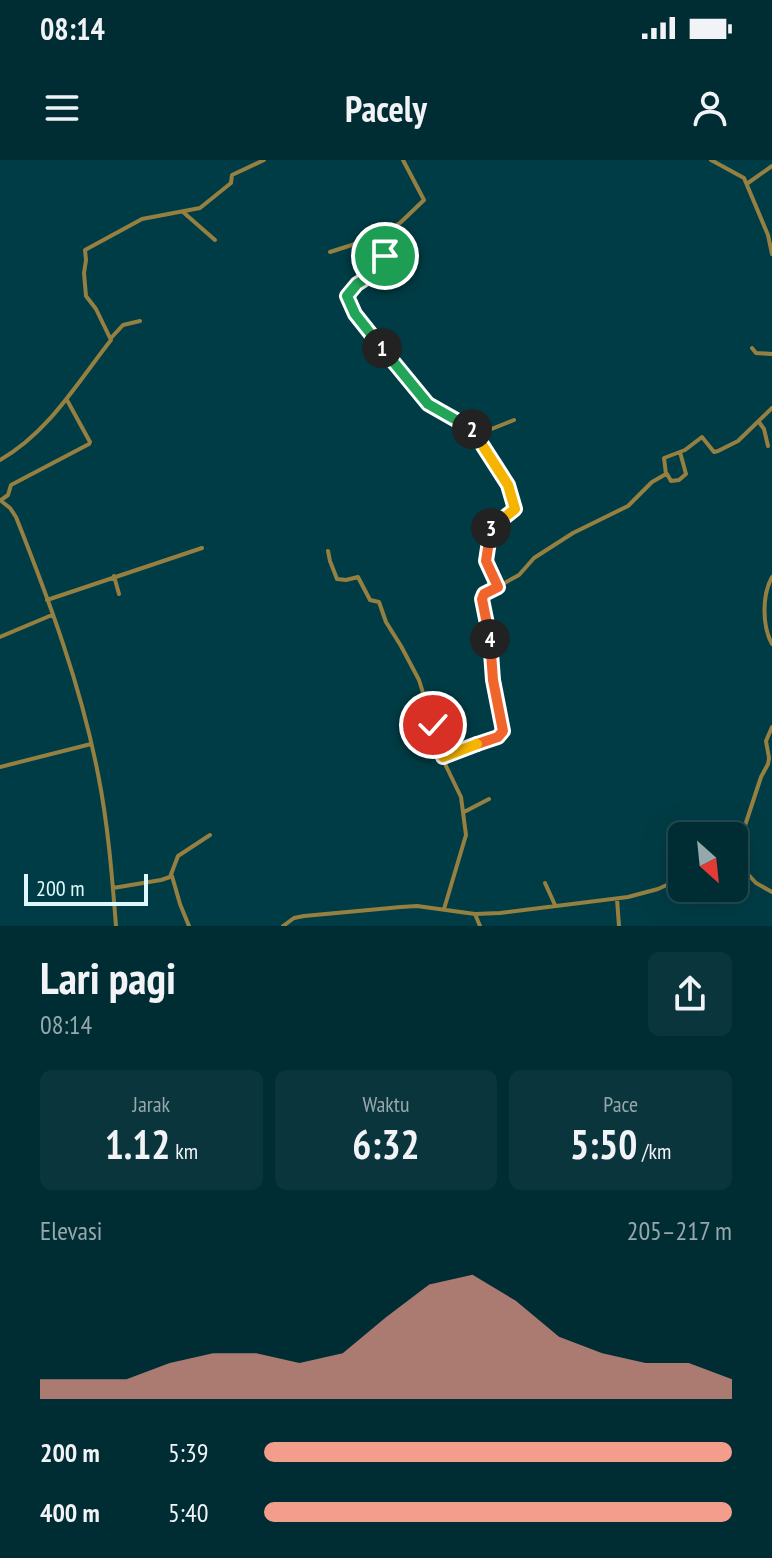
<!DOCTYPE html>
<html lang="id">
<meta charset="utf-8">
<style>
:root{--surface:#002d34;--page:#0a353c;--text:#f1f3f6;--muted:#95a8ac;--line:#22494f;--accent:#f49d8c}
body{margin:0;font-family:"PT Sans Narrow",sans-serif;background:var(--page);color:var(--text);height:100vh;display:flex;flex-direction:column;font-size:30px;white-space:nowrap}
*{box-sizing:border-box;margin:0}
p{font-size:26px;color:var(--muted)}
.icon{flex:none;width:44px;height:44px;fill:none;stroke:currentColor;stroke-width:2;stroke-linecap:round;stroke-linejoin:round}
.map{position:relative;height:766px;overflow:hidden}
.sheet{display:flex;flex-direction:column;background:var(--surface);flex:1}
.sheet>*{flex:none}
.needle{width:52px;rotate:153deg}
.tools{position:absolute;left:668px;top:662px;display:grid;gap:16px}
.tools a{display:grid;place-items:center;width:80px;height:80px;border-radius:12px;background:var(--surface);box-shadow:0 8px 32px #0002,0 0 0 2px var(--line);font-size:40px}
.scale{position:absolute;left:24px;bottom:20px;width:124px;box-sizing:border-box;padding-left:8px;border:4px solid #def9fe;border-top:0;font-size:22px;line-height:28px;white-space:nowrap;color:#def9fe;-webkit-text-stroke:6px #003c45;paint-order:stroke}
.pin{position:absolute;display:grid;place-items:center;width:68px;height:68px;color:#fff;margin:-34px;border:4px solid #fff;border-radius:50%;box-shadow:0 2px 8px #0007}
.km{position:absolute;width:40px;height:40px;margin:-20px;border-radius:50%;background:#222;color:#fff;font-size:22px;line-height:40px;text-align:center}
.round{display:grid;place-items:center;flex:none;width:84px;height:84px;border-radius:12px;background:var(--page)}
.summary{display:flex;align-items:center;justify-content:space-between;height:136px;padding:0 40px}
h1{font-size:44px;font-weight:800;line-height:60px}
.figures{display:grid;grid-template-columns:repeat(3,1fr);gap:12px;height:136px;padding:8px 40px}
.figures div{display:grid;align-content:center;border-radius:12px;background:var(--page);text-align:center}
.figures b{font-size:40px;font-weight:800}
.figures small{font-size:22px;font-weight:400}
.figures p{font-size:22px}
.chart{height:224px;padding:16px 40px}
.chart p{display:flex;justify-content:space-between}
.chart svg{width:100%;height:144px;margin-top:8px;fill:var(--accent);opacity:.7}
ul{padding:0 40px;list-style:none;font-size:26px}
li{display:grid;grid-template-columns:128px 96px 1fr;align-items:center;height:60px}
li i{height:20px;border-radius:10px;background:var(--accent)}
.status{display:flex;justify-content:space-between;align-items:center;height:56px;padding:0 40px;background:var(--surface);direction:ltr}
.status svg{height:22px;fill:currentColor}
header{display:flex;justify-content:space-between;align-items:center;height:104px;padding:0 40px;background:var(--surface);font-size:36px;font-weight:800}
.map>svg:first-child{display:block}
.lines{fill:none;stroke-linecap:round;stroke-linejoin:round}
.street{stroke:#958041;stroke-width:4}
.split-1-casing{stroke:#fff;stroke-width:16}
.split-2-casing{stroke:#fff;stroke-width:16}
.split-3-casing{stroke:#fff;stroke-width:16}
.split-4-casing{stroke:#fff;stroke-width:16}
.split-5-casing{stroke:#fff;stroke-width:16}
.split-6-casing{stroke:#fff;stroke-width:16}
.split-1{stroke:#22a559;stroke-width:10}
.split-2{stroke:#22a559;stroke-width:10}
.split-3{stroke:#f5b400;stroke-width:10}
.split-4{stroke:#f0652b;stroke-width:10}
.split-5{stroke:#f0652b;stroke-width:10}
.split-6{stroke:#f5b400;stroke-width:10}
</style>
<div class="status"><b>08:14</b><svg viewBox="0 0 49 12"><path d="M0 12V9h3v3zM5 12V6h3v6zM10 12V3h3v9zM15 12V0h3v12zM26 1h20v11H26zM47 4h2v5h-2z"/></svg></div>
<header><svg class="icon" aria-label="menu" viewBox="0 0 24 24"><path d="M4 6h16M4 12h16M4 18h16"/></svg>Pacely<svg class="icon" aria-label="person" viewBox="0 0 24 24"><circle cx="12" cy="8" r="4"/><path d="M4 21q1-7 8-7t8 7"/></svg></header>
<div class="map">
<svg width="772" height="766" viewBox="0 0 772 766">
<rect width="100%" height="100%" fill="#003c45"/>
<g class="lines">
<path class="street" d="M 403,0 L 424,40 L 400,63 L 381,74 L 380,76 L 385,96 L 385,106 C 372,115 353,122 347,138 L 365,168 L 392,198 L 428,244 L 471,269 L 508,325 L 515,349 L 491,369 L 486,401 L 498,427 L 484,434 L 482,439 L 489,477 L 493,520 L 502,573 L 498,577 L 443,597
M 711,0 L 744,18 L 768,75 L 772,94
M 748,23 L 772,6
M 183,52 L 215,80
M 330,92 L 380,76
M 111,178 L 123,165 L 140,161
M 752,188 L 756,193 L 772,194
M 759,262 L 764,269 L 768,286
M 478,278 L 489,270 L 514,260
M 0,300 C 49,272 77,223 111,180 L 96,149 L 86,136 L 84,113 L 86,100 L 85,90 L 142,59 L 200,48 L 231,23 L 232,15 L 264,0
M 667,314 L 671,321 L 679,320 L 686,314 L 680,292
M 0,340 L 10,348 L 16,357 C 49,440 81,526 98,614 C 108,664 112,715 116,766
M 1,340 L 8,335 L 11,325 L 89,284 L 90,282 L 67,240
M 328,391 L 330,401 L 337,419 L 346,420 L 358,417 L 370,440 L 379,442 L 386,462 L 401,486 L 419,520 L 446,606 L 461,637 L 466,675 L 444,749
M 114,416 L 119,434
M 772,417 C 762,435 762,466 772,484
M 499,426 L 519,415 L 534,398 L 573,373 L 628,346 L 652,322 L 666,314 L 664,298 L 685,290 L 702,277 L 714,292 L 718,291 L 738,281 L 772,248
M 47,440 L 202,388
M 0,477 L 52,455
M 0,607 L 91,584
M 464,652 L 489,639
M 669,693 L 680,719
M 734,699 L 761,617 L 768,604 L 769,598 L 766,581 L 772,567
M 734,699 L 756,723 L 772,732
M 172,716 L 180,744 L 189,766
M 545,723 L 555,745
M 113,728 L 161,720 L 170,717 L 178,696 L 210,675
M 617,739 L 619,766
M 475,754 L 480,766
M 283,766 L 294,758 L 304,756 L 401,747 L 417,746 L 475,754 L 500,753 L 628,737 L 658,729 L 682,718"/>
</g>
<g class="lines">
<defs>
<path id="split-1" d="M 382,188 L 355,154 L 347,136 L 357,124 L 384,107 L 385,96"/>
<path id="split-2" d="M 382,188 L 428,244 L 472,269"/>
<path id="split-3" d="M 472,269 L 508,325 L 515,349 L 491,368"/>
<path id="split-4" d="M 490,479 L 482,439 L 484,434 L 498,427 L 486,401 L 491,368"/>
<path id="split-5" d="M 477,584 L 498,577 L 503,571 L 493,520 L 490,479"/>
<path id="split-6" d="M 433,565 L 443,597 L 477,584"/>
</defs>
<use href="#split-1" class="split-1-casing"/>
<use href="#split-2" class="split-2-casing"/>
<use href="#split-3" class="split-3-casing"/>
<use href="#split-4" class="split-4-casing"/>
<use href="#split-5" class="split-5-casing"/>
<use href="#split-6" class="split-6-casing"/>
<use href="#split-1" class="split-1"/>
<use href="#split-2" class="split-2"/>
<use href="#split-3" class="split-3"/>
<use href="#split-4" class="split-4"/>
<use href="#split-5" class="split-5"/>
<use href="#split-6" class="split-6"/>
</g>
</svg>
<div class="tools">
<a><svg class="needle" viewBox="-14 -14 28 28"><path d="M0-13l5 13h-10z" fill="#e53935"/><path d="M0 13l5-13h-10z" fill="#95a8ac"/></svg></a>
</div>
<div class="scale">200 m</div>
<div class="pin" style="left:385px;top:96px;background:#1e9e55"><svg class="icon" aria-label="arrive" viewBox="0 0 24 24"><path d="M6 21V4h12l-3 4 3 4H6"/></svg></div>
<div class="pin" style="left:433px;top:565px;background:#d93025"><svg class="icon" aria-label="check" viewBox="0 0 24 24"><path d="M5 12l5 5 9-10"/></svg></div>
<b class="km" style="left:382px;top:188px">1</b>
<b class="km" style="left:472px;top:269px">2</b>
<b class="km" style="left:491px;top:368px">3</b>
<b class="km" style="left:490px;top:479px">4</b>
</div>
<section class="sheet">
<div class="summary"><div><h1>Lari pagi</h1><p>08:14</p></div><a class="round"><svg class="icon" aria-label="share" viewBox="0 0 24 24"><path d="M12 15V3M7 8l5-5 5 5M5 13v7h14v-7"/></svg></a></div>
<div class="figures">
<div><p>Jarak</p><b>1.12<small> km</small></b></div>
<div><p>Waktu</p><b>6:32</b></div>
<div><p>Pace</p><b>5:50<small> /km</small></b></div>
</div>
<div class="chart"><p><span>Elevasi</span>205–217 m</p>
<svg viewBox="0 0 160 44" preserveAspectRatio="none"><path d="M0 44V38L10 38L20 38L30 33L40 30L50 30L60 33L70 30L80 19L90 9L100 6L110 14L120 25L130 30L140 33L150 33L160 38V44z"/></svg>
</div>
<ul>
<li><b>200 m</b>5:39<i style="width:100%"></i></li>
<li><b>400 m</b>5:40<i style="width:100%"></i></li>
</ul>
</section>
